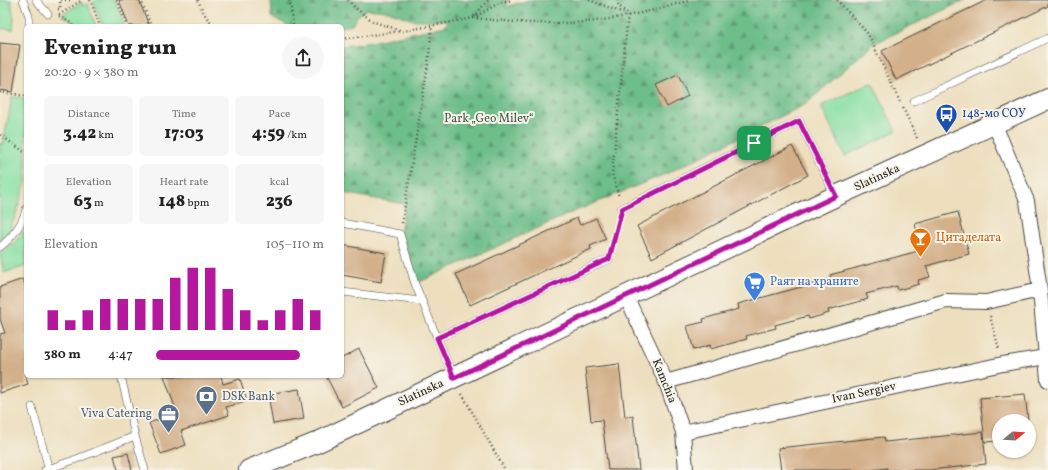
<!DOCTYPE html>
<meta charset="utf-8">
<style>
:root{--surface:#fff;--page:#f6f6f6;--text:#222;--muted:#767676;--accent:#b5179e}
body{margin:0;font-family:Vollkorn,serif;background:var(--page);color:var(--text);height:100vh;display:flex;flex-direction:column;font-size:15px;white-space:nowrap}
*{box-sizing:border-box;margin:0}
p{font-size:13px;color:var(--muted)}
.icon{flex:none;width:22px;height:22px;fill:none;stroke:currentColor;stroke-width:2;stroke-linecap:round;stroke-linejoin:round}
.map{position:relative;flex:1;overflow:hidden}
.details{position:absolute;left:24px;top:24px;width:320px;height:354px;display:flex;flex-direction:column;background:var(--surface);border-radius:6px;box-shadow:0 1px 3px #0004}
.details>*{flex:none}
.needle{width:26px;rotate:72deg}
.tools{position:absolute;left:992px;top:414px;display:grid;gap:8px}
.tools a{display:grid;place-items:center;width:44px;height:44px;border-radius:50%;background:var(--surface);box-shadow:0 1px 3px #0004;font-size:20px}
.pin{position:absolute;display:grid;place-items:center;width:34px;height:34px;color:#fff;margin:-17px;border-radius:8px;box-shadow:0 2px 6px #0006}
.round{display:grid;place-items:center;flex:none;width:42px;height:42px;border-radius:21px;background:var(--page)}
.overview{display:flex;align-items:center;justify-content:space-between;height:68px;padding:0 20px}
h1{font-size:22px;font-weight:800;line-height:30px}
.metrics{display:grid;grid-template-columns:repeat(3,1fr);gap:6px;height:68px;padding:4px 20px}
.metrics div{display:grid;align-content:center;border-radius:6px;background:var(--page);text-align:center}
.metrics b{font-size:17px;font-weight:800}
.metrics small{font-size:11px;font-weight:400}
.metrics p{font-size:11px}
.chart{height:112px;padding:8px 20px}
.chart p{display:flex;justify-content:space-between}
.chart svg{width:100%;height:72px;margin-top:4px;stroke:var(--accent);stroke-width:6}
ul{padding:0 20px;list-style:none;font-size:13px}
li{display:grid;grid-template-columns:64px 48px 1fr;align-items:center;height:30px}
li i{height:10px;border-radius:5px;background:var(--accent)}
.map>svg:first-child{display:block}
.green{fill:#89e0a4;stroke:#5a8668}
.forest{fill:url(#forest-firs);stroke:#4c745a}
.building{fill:#d3b08a}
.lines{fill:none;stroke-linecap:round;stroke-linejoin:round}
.lane-casing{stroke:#484641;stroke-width:8}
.street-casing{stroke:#484641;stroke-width:16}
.secondary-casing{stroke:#484641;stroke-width:22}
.path{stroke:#484641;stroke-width:2.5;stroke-dasharray:1 3;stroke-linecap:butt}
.lane{stroke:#fff;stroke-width:7}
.street{stroke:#fff;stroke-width:14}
.secondary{stroke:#fff;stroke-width:20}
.route-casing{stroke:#fff;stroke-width:8}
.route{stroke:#b5179e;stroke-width:5}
.labels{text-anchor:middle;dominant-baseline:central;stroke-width:4;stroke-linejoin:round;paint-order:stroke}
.transit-label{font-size:12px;fill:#164399;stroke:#f7f3e8;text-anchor:start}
.park-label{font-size:12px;fill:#425849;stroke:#f7f3e8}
.street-label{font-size:12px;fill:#2b2b2b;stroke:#f7f3e8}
.food-label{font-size:12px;fill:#c56008;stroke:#f7f3e8;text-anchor:start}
.shop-label{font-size:12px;fill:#366cbe;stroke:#f7f3e8;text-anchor:start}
.service-label{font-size:12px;fill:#4e5e75;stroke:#f7f3e8;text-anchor:start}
</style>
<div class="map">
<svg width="1048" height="470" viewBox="0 0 1048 470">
<defs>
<pattern id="forest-firs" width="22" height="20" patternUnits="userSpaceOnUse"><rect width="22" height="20" fill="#6ebe8a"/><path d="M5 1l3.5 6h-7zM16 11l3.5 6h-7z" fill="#5b9b71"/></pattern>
</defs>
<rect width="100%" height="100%" fill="#f7f3e8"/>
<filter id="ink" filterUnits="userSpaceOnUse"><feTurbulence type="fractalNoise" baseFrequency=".025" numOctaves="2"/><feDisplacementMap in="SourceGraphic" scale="8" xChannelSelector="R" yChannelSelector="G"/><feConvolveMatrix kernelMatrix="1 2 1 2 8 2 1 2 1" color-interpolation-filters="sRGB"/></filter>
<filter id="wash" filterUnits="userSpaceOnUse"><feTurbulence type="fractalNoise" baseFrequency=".012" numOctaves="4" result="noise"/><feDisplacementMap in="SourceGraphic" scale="16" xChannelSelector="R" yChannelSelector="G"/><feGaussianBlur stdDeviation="0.9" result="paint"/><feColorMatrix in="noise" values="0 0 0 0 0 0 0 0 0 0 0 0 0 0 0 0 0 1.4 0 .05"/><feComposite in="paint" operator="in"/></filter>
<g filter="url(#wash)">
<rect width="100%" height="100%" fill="#eddfbe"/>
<path class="green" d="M 0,0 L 11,0 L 11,1 L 14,18 L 13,30 L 0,28 Z
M 98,0 L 115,0 L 125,26 L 103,26 L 93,2 Z
M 82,2 L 82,6 L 88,4 L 96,26 L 76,26 L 70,20 L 62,15 Z
M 872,82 L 896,131 L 845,156 L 821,106 Z
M 12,97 L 25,98 L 26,182 L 15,217 L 7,236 L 0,241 L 0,142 L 3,145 Z
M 24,231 L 26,231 L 26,266 L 4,273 L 0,253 L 16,241 Z"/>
<path class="forest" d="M 271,0 L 508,0 L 505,7 L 529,0 L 965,0 L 873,44 L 806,104 L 668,173 L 573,212 L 415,284 L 400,234 L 405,204 L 342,193 L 342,46 L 365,43 L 445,26 L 449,20 L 413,20 L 388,11 L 366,9 L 358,15 L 352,25 L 342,27 L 342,26 L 289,26 L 272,17 Z"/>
<g id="blocks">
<path class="building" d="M 119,0 L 139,0 L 149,26 L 129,26 Z
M 987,0 L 1048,0 L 1048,6 L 896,80 L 882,51 Z
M 0,43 L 20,45 L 13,92 L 0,90 Z
M 678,75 L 688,96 L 667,107 L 656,85 Z
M 792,146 L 808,175 L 652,258 L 637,226 Z
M 958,212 L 969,254 L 926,266 L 930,277 L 918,280 L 919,284 L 898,290 L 897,286 L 866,294 L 868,299 L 828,310 L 829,313 L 809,319 L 808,316 L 775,325 L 776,328 L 746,336 L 747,339 L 711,349 L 710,345 L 694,350 L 687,326 L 704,322 L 703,319 L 739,309 L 738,304 L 831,279 L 830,275 L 922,250 L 915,224 Z
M 577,218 L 580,225 L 596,218 L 606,239 L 590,246 L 591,249 L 470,305 L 456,274 Z
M 342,245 L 386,253 L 381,282 L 342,275 Z
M 23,279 L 26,288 L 26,378 L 28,384 L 0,393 L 0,334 L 5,333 L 0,319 L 0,287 Z
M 359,349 L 379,388 L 342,407 L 326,376 L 342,376 L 342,358 Z
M 619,364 L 625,417 L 633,416 L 639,470 L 608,470 L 602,420 L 591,421 L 585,368 Z
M 164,376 L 221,376 L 223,384 L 240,379 L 247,401 L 226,407 L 229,415 L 181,431 L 186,445 L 161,454 L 149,423 L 177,413 Z
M 299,389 L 304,419 L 273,424 L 268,394 Z
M 1025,394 L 1028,421 L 999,421 L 999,441 L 985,442 L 980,398 Z
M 983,432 L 986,464 L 930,470 L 887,470 L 887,468 L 871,470 L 781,470 L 778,448 L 884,437 L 885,442 Z
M 128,453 L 132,470 L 118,470 L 114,456 Z"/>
</g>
</g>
<g filter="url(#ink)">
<use href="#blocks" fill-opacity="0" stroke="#484641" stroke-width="1"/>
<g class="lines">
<defs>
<path id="lane" d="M 23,0 L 29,16 L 29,26
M 36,0 L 48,14
M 914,101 L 1048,38
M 621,209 L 799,121 L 835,195
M 342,223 L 400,234 L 415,284 L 453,376
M 0,247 C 12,238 23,223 26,209
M 342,292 L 421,301
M 437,338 L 609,259
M 121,376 L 135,436 L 145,470
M 32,407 L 49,470
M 45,470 L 74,460 L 135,436"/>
<path id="street" d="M 994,123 L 1027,201 L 1040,290 L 1048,380
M 626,296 L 666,382 L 683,432 L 686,470
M 666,382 L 946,301 L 986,302 L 1040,290
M 683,432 L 1003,364 L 1046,357"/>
<path id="secondary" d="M 249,470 L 316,443 L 836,196 L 1048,99"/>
</defs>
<use href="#lane" class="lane-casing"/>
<use href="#street" class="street-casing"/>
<use href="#secondary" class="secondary-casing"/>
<path class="path" d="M 90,0 L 100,26
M 117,0 L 127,26
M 141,0 L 151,26
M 198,0 C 202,10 207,21 216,26
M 290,0 L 293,26
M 348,0 L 355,8 L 374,22 L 403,31 L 473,18 L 499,3 L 512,0
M 589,0 L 626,14
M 617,0 L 619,6 L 628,14 L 612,173 L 619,197
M 837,0 L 868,34 L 901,104
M 58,9 L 60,9 L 60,0 L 71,0
M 59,15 L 82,0
M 59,16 L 69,22 L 73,26
M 474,16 L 488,0
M 473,18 C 502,21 531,24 561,23 C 603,23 650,12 690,0
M 342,39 L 401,31
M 0,92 L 26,96
M 903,108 L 917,138
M 0,135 L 26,153
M 402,223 L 428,64 L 432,26
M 612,248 L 619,220
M 990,316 L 999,349
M 462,394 L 505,470"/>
<use href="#lane" class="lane"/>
<use href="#street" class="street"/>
<use href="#secondary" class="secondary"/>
</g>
</g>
<g class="lines" filter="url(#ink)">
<defs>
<path id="route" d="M 799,121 L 836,196 L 454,378 L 437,338 L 609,259 L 622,209 Z"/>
</defs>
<use href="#route" class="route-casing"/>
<use href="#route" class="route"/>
</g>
<defs>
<symbol id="bus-pin" viewBox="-11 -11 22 30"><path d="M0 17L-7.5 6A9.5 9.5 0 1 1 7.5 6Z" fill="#1a4fb4" stroke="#f7f3e8"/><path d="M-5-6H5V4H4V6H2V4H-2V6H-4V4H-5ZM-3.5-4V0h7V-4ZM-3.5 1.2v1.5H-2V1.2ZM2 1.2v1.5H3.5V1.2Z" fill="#fff"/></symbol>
<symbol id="bar-pin" viewBox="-11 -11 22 30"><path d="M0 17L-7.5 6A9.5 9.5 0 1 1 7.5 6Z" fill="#e8710a" stroke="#f7f3e8"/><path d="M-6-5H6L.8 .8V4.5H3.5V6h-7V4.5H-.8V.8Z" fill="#fff"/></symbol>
<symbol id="supermarket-pin" viewBox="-11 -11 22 30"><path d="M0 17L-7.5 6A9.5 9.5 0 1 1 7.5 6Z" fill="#3f7fe0" stroke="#f7f3e8"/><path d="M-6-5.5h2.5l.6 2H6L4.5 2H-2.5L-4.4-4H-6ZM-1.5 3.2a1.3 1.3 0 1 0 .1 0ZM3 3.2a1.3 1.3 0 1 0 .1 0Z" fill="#fff"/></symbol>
<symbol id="bank-pin" viewBox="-11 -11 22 30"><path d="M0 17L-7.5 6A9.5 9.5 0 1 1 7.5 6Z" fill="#5c6f8a" stroke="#f7f3e8"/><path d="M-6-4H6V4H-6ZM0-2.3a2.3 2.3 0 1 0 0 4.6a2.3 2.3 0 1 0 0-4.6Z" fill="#fff"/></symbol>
<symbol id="office-pin" viewBox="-11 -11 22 30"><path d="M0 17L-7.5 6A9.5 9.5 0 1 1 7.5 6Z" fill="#5c6f8a" stroke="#f7f3e8"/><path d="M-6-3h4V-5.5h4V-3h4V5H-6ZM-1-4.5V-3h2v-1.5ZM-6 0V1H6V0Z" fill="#fff"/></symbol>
</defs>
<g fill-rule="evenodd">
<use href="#bus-pin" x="934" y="102" width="25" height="34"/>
<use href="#bar-pin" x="908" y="226" width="25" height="34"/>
<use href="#supermarket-pin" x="742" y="270" width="25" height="34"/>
<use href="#bank-pin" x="194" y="384" width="25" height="34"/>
<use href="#office-pin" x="156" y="402" width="25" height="34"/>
</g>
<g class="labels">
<g class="transit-label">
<text x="962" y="114">148-мо СОУ</text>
</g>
<g class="park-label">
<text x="489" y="119">Park „Geo Milev“</text>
</g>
<g class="street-label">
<text transform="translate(877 178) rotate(-25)">Slatinska</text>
<text transform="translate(664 381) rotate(68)">Kamchia</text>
<text transform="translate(421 393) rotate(-25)">Slatinska</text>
<text transform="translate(864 393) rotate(-12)">Ivan Sergiev</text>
</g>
<g class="food-label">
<text x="936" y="238">Цитаделата</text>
</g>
<g class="shop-label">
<text x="770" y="282">Раят на храните</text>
</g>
<g class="service-label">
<text x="222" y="397">DSK Bank</text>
<text x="152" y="414" text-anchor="end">Viva Catering</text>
</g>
</g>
</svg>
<div class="tools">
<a><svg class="needle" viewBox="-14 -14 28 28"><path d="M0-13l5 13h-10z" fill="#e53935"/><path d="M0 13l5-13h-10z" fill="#767676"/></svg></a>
</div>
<div class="pin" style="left:754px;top:143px;background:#1e9e55"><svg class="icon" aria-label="arrive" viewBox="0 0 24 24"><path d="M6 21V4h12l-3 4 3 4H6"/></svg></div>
<section class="details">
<div class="overview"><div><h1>Evening run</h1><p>20:20 · 9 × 380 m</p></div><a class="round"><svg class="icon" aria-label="share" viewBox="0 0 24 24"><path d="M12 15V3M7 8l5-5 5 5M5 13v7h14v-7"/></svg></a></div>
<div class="metrics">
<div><p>Distance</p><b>3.42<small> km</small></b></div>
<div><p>Time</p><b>17:03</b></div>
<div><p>Pace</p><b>4:59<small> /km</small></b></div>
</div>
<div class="metrics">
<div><p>Elevation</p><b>63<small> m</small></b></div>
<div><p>Heart rate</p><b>148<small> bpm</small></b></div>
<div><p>kcal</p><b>236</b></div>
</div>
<div class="chart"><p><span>Elevation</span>105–110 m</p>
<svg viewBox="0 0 160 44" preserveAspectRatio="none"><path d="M5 44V32M15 44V38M25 44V32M35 44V25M45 44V25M55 44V25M65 44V25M75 44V12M85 44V6M95 44V6M105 44V19M115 44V32M125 44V38M135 44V32M145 44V25M155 44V32"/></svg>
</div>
<ul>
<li><b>380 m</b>4:47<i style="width:86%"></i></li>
</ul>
</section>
</div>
